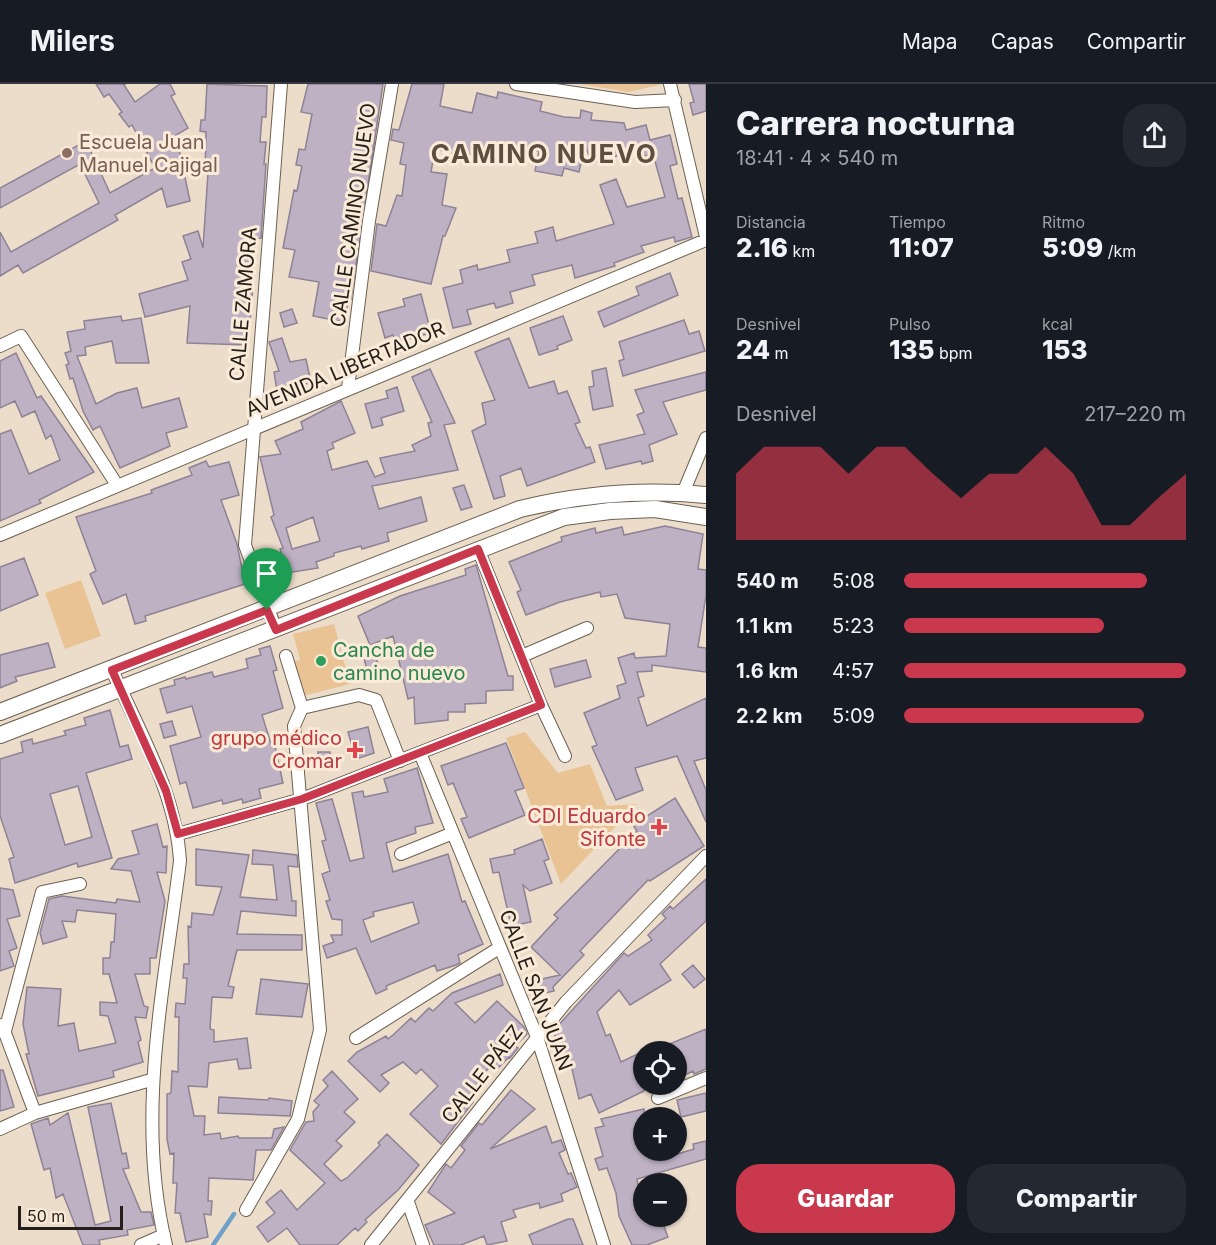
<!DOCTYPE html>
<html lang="es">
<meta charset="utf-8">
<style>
:root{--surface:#171b24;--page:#242831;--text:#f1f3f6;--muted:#9ea1a6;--line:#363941;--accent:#c9384d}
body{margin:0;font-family:Inter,sans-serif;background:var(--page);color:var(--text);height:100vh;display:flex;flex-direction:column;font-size:22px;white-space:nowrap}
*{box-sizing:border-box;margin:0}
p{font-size:20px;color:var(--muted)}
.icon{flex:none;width:33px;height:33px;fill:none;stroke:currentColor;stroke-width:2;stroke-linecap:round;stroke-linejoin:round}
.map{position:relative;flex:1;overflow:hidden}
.panel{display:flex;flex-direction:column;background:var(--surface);width:510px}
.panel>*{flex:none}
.controls{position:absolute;left:633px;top:957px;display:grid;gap:12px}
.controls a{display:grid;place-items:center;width:54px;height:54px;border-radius:50%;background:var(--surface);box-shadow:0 2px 4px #0004;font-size:30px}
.scale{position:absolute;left:18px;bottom:15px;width:105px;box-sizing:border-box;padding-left:6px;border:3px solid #241f18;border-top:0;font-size:16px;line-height:21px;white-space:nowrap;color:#241f18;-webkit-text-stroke:4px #faead8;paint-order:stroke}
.pin{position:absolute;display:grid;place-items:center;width:51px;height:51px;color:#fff;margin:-62px -26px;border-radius:50% 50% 50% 0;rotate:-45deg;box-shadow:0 0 6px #0007}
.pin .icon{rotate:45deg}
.round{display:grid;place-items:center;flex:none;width:63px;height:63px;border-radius:24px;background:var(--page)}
.summary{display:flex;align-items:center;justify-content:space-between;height:102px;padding:0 30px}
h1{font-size:33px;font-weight:800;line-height:45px}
.metrics{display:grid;grid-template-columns:repeat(3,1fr);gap:9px;height:102px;padding:6px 30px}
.metrics div{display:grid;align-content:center}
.metrics b{font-size:26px;font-weight:800}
.metrics small{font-size:16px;font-weight:400}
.metrics p{font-size:16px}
.chart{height:168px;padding:12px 30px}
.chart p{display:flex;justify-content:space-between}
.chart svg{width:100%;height:108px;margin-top:6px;fill:var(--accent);opacity:.7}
.primary-button{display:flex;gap:12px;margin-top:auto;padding:12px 30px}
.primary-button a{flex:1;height:69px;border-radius:24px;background:var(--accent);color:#fff;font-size:24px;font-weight:800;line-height:69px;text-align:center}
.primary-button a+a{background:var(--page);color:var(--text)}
ul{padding:0 30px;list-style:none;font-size:20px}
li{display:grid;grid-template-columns:96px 72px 1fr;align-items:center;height:45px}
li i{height:15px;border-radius:8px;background:var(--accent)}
header{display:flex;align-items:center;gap:36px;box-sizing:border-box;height:84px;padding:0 30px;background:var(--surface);border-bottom:2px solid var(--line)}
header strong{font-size:28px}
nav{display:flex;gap:33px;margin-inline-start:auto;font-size:21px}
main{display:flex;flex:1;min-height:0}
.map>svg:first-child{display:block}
.green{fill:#e9c393}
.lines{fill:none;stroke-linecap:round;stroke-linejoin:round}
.stream{stroke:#6fa0c8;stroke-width:4.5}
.building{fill:#beb1c4;stroke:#8e8294;stroke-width:1.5;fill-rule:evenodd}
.minor-casing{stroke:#6d6050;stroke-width:14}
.tertiary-casing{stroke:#6d6050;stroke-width:18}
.minor{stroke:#fff;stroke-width:12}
.tertiary{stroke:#fff;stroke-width:16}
.route-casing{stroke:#fff;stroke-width:12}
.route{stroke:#c9384d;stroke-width:8}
.education-dot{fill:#8d6e63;stroke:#faead8;stroke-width:2}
.leisure-dot{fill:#2e9e5b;stroke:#faead8;stroke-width:2}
.health-dot{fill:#e0444e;stroke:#faead8;stroke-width:2}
.labels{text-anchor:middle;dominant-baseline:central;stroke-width:6;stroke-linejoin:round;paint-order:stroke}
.education-label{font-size:20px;fill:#785e54;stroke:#faead8;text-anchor:start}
.street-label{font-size:20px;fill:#241f18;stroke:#faead8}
.leisure-label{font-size:20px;fill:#27864d;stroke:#faead8;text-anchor:start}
.health-label{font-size:20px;fill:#be3a42;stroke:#faead8;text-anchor:end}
.district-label{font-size:26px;font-weight:bold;letter-spacing:1.5px;fill:#5c4f3f;stroke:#faead8}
</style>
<header>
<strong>Milers</strong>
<nav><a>Mapa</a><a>Capas</a><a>Compartir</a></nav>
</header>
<main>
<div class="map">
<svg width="706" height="1161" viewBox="0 0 706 1161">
<rect width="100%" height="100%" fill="#ecddcb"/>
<path class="green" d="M 580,0 L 659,0 L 660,1 L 628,8 Z
M 81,496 L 101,552 L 65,565 L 45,509 Z
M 334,540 L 350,600 L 303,612 L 294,577 L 300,576 L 293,550 Z
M 525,648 L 558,689 L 590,680 L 607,722 L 637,720 L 561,800 L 506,654 Z"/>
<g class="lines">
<path class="stream" d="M 213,1161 L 234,1130"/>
</g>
<path class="building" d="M 96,0 L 126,0 L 124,1 L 135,18 L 160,0 L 170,0 L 175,10 L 171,12 L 188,44 L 176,51 L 190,117 L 167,123 L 162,104 L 115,131 L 118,136 L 23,189 L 18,181 L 0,192 L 0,148 L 11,168 L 99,119 L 80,80 L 0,124 L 0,104 L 86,57 L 110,109 L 155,84 L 132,41 L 129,43 L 119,30 L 122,28 L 109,10 L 104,13 Z
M 207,0 L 267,2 L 266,33 L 262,33 L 260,58 L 266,58 L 264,80 L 266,80 L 261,154 L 255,155 L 255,167 L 248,167 L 254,190 L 248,261 L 187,259 L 190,222 L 145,233 L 139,210 L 188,196 L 182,178 L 191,175 L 183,152 L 198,147 L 203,164 L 208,89 L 205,89 L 206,48 L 200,47 L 201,36 L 205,36 Z
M 308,0 L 383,0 L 351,215 L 349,214 L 344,238 L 313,232 L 319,198 L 289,193 L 295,166 L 283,164 L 294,106 L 297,107 L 302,82 L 296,81 L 299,65 L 305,66 L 312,30 L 301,28 Z
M 412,0 L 444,0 L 440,22 L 472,29 L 477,9 L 497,14 L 498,8 L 542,18 L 540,27 L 564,33 L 580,34 L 581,26 L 592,29 L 591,36 L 624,39 L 626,46 L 646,41 L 650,56 L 670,51 L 677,80 L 670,82 L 678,115 L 682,114 L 692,153 L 675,158 L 674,153 L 641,162 L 644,168 L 614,179 L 615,182 L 575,194 L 572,181 L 532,191 L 535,201 L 510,208 L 513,219 L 496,224 L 494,219 L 467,226 L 471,240 L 453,244 L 443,204 L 463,199 L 460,186 L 477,181 L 478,186 L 510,178 L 507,166 L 538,159 L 535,148 L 553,143 L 556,157 L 614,140 L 600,101 L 616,95 L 627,123 L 665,113 L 653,70 L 641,73 L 639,66 L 609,74 L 609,79 L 591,77 L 585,61 L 579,88 L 564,84 L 562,92 L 535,87 L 539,67 L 498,60 L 496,70 L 476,65 L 474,71 L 454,66 L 453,69 L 435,65 L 431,88 L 447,90 L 442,121 L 456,124 L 445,152 L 443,152 L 431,200 L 371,187 L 377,140 L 386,142 L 397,111 L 402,112 L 406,81 L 400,80 L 404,59 L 391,56 L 393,45 L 399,46 Z
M 689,0 L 706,0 L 706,27 L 693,31 L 690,19 L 694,18 Z
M 670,189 L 678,211 L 604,243 L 598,228 L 639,211 L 636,203 Z
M 421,210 L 431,249 L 396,258 L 393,251 L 385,254 L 378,229 L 405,222 L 403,215 Z
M 292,225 L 297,239 L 284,243 L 280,229 Z
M 121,232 L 122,237 L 141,234 L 149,279 L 116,279 L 112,257 L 85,263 L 86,271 L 77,272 L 96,320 L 117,309 L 137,304 L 142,324 L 179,314 L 187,343 L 166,349 L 170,362 L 120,384 L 100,342 L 93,346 L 83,327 L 73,294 L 70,295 L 66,281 L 69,280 L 65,269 L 71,267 L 67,248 L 85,245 L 84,237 Z
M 563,232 L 572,256 L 557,262 L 558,265 L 539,271 L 530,244 Z
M 684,236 L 689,250 L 699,247 L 705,267 L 623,292 L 619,277 L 624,275 L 619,258 Z
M 282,254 L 290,278 L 306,275 L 311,299 L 291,303 L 292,310 L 278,313 L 274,288 L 279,287 L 269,258 Z
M 509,254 L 529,304 L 554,297 L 558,310 L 567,307 L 580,338 L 575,340 L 586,364 L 590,363 L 595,378 L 527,402 L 521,384 L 500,392 L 505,412 L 494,415 L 472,347 L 486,340 L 482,319 L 495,316 L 475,268 Z
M 16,269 L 37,314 L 41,312 L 94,388 L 39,416 L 41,419 L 0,437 L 0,350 L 11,346 L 29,390 L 60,376 L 51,351 L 46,355 L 35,327 L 22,333 L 15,317 L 0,324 L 0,277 Z
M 606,284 L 613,322 L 593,326 L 589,303 L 594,302 L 592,287 Z
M 430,285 L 455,339 L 444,341 L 458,386 L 372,402 L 379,425 L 421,413 L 427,437 L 387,449 L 389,457 L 362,465 L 361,462 L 334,469 L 334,472 L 316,478 L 318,484 L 287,489 L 280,465 L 283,464 L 271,433 L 274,431 L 260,373 L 281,370 L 275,357 L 303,345 L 301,338 L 341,317 L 355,349 L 332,359 L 334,364 L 327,367 L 332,386 L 367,377 L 375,393 L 385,389 L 380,374 L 415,367 L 412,361 L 431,352 L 428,339 L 432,338 L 412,293 ZM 313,433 L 320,457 L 292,465 L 286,444 Z
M 706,288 L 706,306 L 663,318 L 677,350 L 649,361 L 653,377 L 642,380 L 641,377 L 606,385 L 599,361 L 645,350 L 637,331 L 644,328 L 635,306 Z
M 397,303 L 404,327 L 381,334 L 383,341 L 372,344 L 365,320 L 388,314 L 386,307 Z
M 206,377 L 209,383 L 229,378 L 239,411 L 221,416 L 237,460 L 245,500 L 145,532 L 146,537 L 135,540 L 126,510 L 103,520 L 90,490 L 96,487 L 76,433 L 152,409 L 151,406 L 192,391 L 189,384 Z
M 464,401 L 472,423 L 461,426 L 453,404 Z
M 665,442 L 703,450 L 698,485 L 706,486 L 706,511 L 698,563 L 706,564 L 706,588 L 652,581 L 652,587 L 637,588 L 644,612 L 638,614 L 647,642 L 706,614 L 706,674 L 694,677 L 706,706 L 706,738 L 677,672 L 635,684 L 643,706 L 616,716 L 592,663 L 597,661 L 584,629 L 620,614 L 617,602 L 626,599 L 618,574 L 634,569 L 635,574 L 666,572 L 670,540 L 625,534 L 617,510 L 601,513 L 600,508 L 560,518 L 526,531 L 517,508 L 521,506 L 509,478 L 562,457 L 561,453 L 595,444 L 596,449 L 622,443 L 624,451 Z
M 24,474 L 38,511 L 0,527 L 0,483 Z
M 476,481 L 508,592 L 513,592 L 513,606 L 486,607 L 486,619 L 465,620 L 465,628 L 448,628 L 448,636 L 415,640 L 414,613 L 408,615 L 393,552 L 370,561 L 358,532 L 400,512 L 466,491 L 465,485 Z
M 48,559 L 55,583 L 15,593 L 17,597 L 0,604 L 0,571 Z
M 270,562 L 277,586 L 273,587 L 283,624 L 262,631 L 272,663 L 275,662 L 283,699 L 259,705 L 261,714 L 243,719 L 242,715 L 223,720 L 222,716 L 193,724 L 186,698 L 180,700 L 170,662 L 201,653 L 192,622 L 167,629 L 160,605 L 175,601 L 174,596 L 185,593 L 186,595 L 212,588 L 214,593 L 248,584 L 246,575 L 261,571 L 259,565 Z
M 374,567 L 381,591 L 369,594 L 363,570 Z
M 586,576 L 591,593 L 555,603 L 550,585 Z
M 110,626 L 120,663 L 128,661 L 132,675 L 86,689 L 112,774 L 78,783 L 77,779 L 15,799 L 9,775 L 14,773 L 0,732 L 0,675 L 23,668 L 21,658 L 32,655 L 33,660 L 66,651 L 64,647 L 86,641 L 84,634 ZM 78,702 L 92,753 L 65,761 L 50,710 Z
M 172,637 L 176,651 L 164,654 L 160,640 Z
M 368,643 L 374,669 L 356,675 L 348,648 Z
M 506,659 L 524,704 L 515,707 L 525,731 L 469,754 L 461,735 L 467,733 L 453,699 L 448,701 L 441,682 Z
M 318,668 L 330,668 L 331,682 L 318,682 Z
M 417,684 L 433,739 L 415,743 L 416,749 L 386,759 L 393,788 L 448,770 L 462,818 L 465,817 L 483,860 L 458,871 L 460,879 L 456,881 L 437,887 L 435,881 L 386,902 L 387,905 L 376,910 L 356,864 L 327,874 L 323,862 L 334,858 L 331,851 L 342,851 L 342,836 L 332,835 L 326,817 L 330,816 L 322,790 L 330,787 L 322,757 L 326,756 L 316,719 L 332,715 L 350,777 L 364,774 L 352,709 L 363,707 L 364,713 L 388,708 L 384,695 ZM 413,818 L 419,839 L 371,858 L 363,836 L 374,832 L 373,828 Z
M 675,714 L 704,762 L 650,797 L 648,796 L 580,867 L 584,871 L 553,903 L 554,907 L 535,911 L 532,897 L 560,891 L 531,863 L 558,834 L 554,831 L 637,747 L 633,741 Z
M 157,740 L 163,763 L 167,762 L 166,789 L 157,788 L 165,817 L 156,874 L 150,874 L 150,890 L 135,890 L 144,922 L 148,923 L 146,934 L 135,933 L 141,956 L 138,958 L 143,978 L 113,987 L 114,993 L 38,1012 L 26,970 L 29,970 L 23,940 L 27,903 L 61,905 L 58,942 L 74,939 L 79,967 L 116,959 L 108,932 L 100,931 L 100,918 L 117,919 L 109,890 L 103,890 L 103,874 L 110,874 L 111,858 L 114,858 L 116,830 L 77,826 L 75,838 L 62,837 L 67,853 L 43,860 L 40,849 L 49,815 L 62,812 L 116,819 L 117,815 L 140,818 L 131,787 L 111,785 L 118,775 L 139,770 L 132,747 Z
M 542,755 L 549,775 L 544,777 L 552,799 L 530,807 L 523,801 L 531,838 L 511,842 L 499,788 L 493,789 L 490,775 L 515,770 L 514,766 Z
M 196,765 L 249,771 L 240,813 L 277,816 L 273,781 L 252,780 L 253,766 L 297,771 L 298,783 L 288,782 L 292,817 L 296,817 L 296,832 L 241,827 L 237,850 L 302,851 L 302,866 L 237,866 L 228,902 L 234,903 L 232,914 L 212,913 L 210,945 L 214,946 L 214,958 L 247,954 L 251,984 L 239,985 L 237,975 L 209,979 L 207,1003 L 188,1002 L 194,1032 L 205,1032 L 204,1051 L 220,1049 L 221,1055 L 238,1052 L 239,1054 L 272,1054 L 274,1045 L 284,1043 L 271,1066 L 256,1066 L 253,1096 L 209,1094 L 208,1117 L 212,1117 L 211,1131 L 204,1130 L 208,1153 L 186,1158 L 180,1129 L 175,1129 L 177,1099 L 173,1099 L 174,1069 L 170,1070 L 167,1055 L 167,1010 L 171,1009 L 172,987 L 178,988 L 179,933 L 175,933 L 176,919 L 185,920 L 187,894 L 183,894 L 184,880 L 189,880 L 188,842 L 191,843 L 192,829 L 213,831 L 222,803 L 196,801 Z
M 706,795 L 706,837 L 660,880 L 671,896 L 630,921 L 619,906 L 597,928 L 606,952 L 610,950 L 621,978 L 644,967 L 644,1007 L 599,1029 L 591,1010 L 579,1015 L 572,985 L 562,958 L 557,958 L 554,949 L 557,948 L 555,945 L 624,869 L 628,872 L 652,856 L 648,851 L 666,834 L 662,830 L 670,822 L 673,825 Z
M 0,804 L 13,806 L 20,832 L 7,835 L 17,864 L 9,867 L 14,882 L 0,887 Z
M 693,881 L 705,895 L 694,904 L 682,890 Z
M 500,890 L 503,901 L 455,919 L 475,939 L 497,917 L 524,943 L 527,950 L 515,962 L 518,964 L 510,974 L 509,973 L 497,985 L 492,981 L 476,997 L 479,1000 L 467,1013 L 473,1018 L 441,1060 L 410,1030 L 438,1002 L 421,985 L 416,990 L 403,978 L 381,991 L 389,999 L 380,1008 L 348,977 L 357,968 L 386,952 L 388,955 L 393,951 L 411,934 L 415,938 L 429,924 L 433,927 L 452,909 Z
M 261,895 L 308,900 L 302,933 L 256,930 Z
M 706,945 L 706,985 L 694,990 L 693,987 L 683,992 L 676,980 L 676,968 L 650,968 Z
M 0,986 L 3,986 L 14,1023 L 0,1027 Z
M 332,987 L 358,1015 L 344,1028 L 355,1038 L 336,1057 L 342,1062 L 324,1080 L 341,1097 L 347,1094 L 380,1061 L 378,1059 L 387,1050 L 419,1081 L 398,1106 L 365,1136 L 367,1138 L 358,1147 L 355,1144 L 337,1161 L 300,1161 L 287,1144 L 268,1158 L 257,1143 L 275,1129 L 266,1118 L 281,1106 L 297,1126 L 325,1099 L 290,1066 L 306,1038 L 314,1037 L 313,1028 L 319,1021 L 314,1017 L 328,1002 L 323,996 Z
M 511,1006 L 535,1025 L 490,1065 L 546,1042 L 552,1059 L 561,1056 L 565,1066 L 559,1069 L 568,1090 L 571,1089 L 577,1103 L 561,1110 L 563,1117 L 540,1124 L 539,1119 L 513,1126 L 516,1133 L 501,1138 L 507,1157 L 487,1161 L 484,1152 L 461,1161 L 434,1161 L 425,1141 L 455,1129 L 428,1108 L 446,1080 L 451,1084 L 465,1066 L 461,1062 L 479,1039 L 482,1041 Z
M 706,1009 L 706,1027 L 681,1033 L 677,1016 Z
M 219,1013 L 268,1016 L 269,1014 L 292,1017 L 290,1032 L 218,1029 Z
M 111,1019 L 122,1070 L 126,1069 L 129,1084 L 123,1085 L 141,1128 L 151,1128 L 154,1141 L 127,1146 L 128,1151 L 99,1156 L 100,1161 L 83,1161 L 63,1110 L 56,1114 L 50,1084 L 44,1086 L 31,1040 L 48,1034 L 50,1041 L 68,1029 L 95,1141 L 111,1137 L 88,1023 Z
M 644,1025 L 644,1066 L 659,1066 L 661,1075 L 694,1065 L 693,1060 L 706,1057 L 706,1075 L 637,1095 L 644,1132 L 660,1132 L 668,1153 L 647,1161 L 632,1161 L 619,1132 L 616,1109 L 607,1084 L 599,1086 L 595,1075 L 603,1072 L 595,1044 L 604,1042 L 601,1035 Z
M 568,1135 L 573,1135 L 583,1161 L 533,1161 L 529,1151 Z"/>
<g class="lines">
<defs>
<path id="minor" d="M 516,0 L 635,18 L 675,16
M 670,0 L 706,153
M 0,262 L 21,252 L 117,401
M 348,304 L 369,137 L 392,0
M 683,409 L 706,354
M 0,451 L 706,156
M 478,465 L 541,621 L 565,672
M 276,546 L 245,461 L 281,0
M 522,572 L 587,544
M 112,586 C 139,647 176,709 180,777 C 164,905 135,1034 166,1161
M 302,624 L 359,611 L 376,616 L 400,677
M 420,669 L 537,953 L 604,1161
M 178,750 L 302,715 L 541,621
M 401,770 L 453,749
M 2,941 L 35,1029
M 5,947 L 42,808 L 80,800
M 356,954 L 499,864
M 658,1014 L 706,994
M 0,1045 L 35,1029 L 151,996
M 408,1118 L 423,1161
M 246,1126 L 298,1035 L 320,946 L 294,642 L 302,624 L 286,572
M 141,1161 L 164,1151
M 371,1161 L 566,918 L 706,772"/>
<path id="tertiary" d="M 0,628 L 520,425 C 582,410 643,405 706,411
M 0,651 L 564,433 L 610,427 L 655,425 L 706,433"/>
</defs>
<use href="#minor" class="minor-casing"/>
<use href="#tertiary" class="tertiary-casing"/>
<use href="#minor" class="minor"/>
<use href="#tertiary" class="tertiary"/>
</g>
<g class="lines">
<defs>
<path id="route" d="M 478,465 L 541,621 L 302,715 L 178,750 L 166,707 L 112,586 L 267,526 L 276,546 Z"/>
</defs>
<use href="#route" class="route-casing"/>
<use href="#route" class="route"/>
</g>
<circle class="education-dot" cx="67" cy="69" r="6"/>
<circle class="leisure-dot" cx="321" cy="577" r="6"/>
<g class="health-dot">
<path d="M352 657h6v6h6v6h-6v6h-6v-6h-6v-6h6z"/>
<path d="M656 734h6v6h6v6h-6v6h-6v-6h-6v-6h6z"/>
</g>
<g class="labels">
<g class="education-label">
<text x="79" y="58">Escuela Juan<tspan x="79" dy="23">Manuel Cajigal</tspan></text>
</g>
<g class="street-label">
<text transform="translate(353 131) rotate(-82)">CALLE CAMINO NUEVO</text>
<text transform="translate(243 220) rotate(-85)">CALLE ZAMORA</text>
<text transform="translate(345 285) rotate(-23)">AVENIDA LIBERTADOR</text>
<text transform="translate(536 906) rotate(69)">CALLE SAN JUAN</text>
<text transform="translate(482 990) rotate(-52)">CALLE PÁEZ</text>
</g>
<g class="leisure-label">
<text x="333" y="566">Cancha de<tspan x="333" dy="23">camino nuevo</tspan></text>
</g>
<g class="health-label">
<text x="342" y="654">grupo médico<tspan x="342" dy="23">Cromar</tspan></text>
<text x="646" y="732">CDI Eduardo<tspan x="646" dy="23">Sifonte</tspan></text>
</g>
<g class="district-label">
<text x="544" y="69">CAMINO NUEVO</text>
</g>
</g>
</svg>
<div class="controls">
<a><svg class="icon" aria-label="locate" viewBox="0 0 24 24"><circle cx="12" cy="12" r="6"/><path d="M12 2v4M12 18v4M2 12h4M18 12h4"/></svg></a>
<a>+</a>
<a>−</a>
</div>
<div class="scale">50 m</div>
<div class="pin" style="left:267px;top:526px;background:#1e9e55"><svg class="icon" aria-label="arrive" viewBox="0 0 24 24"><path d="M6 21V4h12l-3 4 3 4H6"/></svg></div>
</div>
<section class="panel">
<div class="summary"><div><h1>Carrera nocturna</h1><p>18:41 · 4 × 540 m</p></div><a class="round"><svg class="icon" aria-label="share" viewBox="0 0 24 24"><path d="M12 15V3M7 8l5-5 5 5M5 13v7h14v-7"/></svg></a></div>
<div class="metrics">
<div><p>Distancia</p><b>2.16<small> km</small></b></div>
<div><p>Tiempo</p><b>11:07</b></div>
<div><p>Ritmo</p><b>5:09<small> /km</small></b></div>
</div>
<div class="metrics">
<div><p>Desnivel</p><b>24<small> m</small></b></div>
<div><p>Pulso</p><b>135<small> bpm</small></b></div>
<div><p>kcal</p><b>153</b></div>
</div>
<div class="chart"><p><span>Desnivel</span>217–220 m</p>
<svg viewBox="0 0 160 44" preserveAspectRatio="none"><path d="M0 44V17L10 6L20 6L30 6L40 17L50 6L60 6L70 17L80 27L90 17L100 17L110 6L120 17L130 38L140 38L150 27L160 17V44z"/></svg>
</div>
<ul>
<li><b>540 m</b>5:08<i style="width:86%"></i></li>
<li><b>1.1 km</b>5:23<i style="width:71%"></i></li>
<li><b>1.6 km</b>4:57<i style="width:100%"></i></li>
<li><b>2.2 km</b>5:09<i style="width:85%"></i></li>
</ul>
<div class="primary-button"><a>Guardar</a><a>Compartir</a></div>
</section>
</main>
